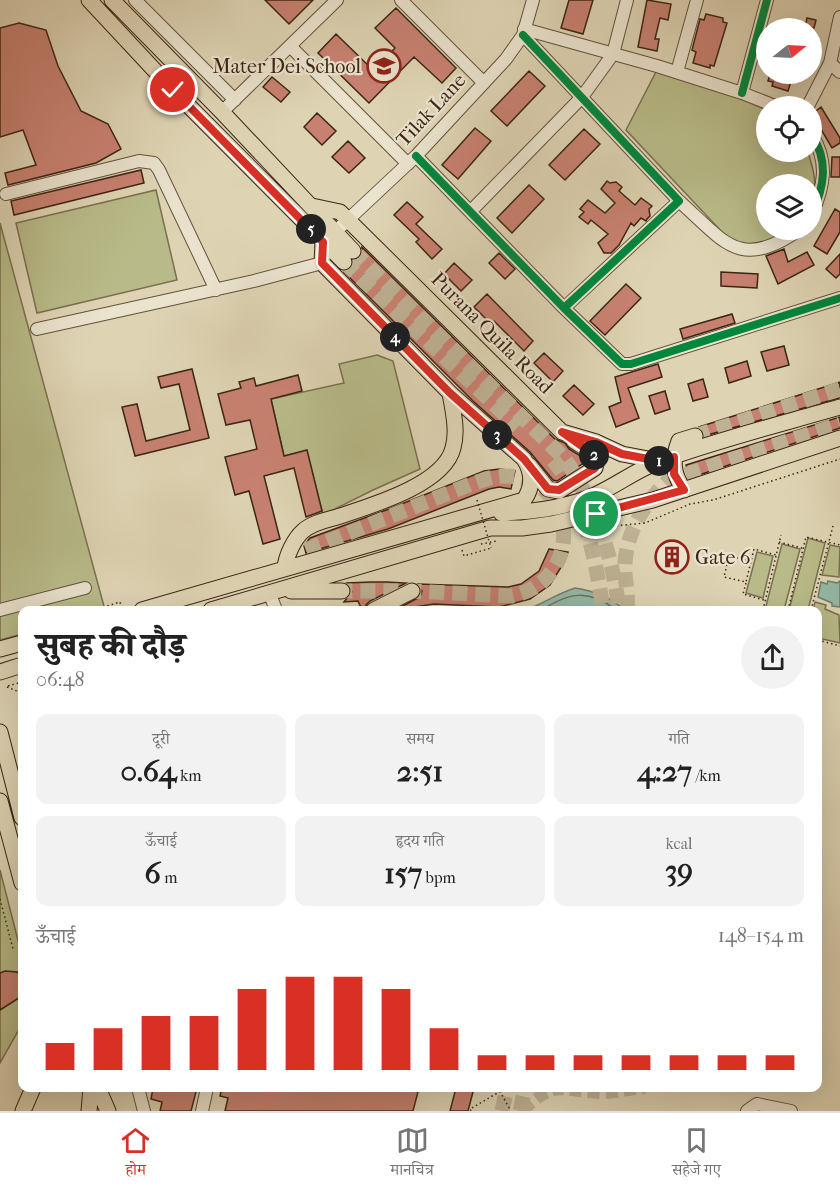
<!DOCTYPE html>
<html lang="hi">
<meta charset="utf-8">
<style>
:root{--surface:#fff;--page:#f2f2f2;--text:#222;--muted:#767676;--line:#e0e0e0;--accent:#d93025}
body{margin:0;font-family:"IM FELL French Canon","Noto Serif Devanagari",serif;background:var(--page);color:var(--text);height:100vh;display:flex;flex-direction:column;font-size:22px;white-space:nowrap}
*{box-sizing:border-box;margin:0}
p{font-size:20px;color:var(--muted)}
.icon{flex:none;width:33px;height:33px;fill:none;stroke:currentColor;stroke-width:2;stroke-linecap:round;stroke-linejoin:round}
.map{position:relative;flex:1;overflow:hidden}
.drawer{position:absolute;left:18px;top:606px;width:804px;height:486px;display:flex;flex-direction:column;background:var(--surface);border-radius:12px;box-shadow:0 6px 24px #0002}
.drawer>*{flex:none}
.needle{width:39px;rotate:72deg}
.buttons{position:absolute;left:756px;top:18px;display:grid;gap:12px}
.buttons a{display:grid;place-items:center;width:66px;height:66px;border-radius:50%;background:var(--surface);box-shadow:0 6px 24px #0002;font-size:30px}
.pin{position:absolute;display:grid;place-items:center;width:51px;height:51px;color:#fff;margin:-26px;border:3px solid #fff;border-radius:50%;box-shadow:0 2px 6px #0007}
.km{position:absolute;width:30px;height:30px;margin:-15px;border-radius:50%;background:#222;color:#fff;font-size:16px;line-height:30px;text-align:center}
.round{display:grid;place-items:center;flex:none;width:63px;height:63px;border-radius:32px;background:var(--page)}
.summary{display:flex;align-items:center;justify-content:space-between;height:102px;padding:0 18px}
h1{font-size:33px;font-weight:800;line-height:45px}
.stats{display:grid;grid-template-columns:repeat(3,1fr);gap:9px;height:102px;padding:6px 18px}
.stats div{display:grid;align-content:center;border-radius:12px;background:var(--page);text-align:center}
.stats b{font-size:30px;font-weight:800}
.stats small{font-size:16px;font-weight:400}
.stats p{font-size:16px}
.chart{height:168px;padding:12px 18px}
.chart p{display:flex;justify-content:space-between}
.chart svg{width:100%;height:108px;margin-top:6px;stroke:var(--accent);stroke-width:6}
.tabs{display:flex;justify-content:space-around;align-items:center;height:84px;border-top:2px solid var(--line);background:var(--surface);font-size:16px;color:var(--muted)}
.tabs a{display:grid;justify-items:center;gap:3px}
.tabs .selected{color:var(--accent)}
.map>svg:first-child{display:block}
.green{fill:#b8bb89;stroke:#7a704f;stroke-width:1.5}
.water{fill:#94b9a7;stroke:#717e6d;stroke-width:1.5}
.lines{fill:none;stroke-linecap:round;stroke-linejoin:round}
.shore{stroke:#686f5e;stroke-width:1.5}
.building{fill:#c88171;stroke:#3c2515;stroke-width:1.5}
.minor-tunnel{stroke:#beb194;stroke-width:12;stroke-dasharray:12 6;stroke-linecap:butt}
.major-tunnel{stroke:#beb194;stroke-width:15;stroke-dasharray:15 8;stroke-linecap:butt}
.minor-casing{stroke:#64513d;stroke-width:14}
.major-casing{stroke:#3c2515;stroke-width:17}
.path{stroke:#3c2515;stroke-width:1.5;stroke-dasharray:1.5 3;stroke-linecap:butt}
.minor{stroke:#eae3ce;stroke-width:12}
.major{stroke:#ded4b4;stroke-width:15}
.path-bridge{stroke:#3c2515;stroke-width:1.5;stroke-dasharray:1.5 3;stroke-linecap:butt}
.cycleway-casing{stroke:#eae3ce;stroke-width:11}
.cycleway{stroke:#00873e;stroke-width:8}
.route-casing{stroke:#fff;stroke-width:12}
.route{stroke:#d93025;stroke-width:8}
.labels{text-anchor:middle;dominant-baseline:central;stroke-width:4.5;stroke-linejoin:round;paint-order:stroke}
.poi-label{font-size:20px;fill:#3c2515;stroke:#eae3ce;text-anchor:end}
.street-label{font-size:20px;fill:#3c2515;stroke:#eae3ce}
</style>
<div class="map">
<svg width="840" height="1111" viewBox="0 0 840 1111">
<rect width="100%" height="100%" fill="#ded4b4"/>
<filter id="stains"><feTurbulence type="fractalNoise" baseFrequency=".00333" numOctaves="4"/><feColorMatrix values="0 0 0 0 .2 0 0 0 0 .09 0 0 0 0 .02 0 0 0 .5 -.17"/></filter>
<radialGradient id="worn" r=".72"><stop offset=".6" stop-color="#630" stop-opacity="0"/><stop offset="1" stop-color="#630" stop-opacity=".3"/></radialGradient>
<path class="green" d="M 658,68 L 748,101 L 766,110 L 766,152 L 808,152 C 813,168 818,184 812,200 L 812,184 L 766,184 L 766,230 L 793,230 L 758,251 L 734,242 L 722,232 L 626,130 Z
M 156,190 L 177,280 L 37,313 L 16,223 Z
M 0,223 L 105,610 L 22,610 L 22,634 L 0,640 Z
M 377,355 L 393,361 L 420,469 L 373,490 L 323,515 L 307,451 L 284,456 L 271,399 L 344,383 L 339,364 Z
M 808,538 L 825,543 L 808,610 L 789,610 Z
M 782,544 L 800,549 L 784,610 L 765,610 Z
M 830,545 L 840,547 L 839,577 L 822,575 Z
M 757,552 L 773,556 L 763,598 L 746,593 Z
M 815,602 L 826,605 L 825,609 L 839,615 L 840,643 L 818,638 L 818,610 L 813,610 Z
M 0,870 L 22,956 L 22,1024 L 0,1063 Z"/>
<path class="water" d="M 828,581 L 837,583 L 840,581 L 840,607 L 832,606 L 832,603 L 818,597 L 821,582 L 827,584 Z
M 575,588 C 595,591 610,597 625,610 L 526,610 C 543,604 556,594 575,588 Z"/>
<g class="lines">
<path class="shore" d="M 542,610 C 569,592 589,589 616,610"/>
</g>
<path class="building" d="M 265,0 L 313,0 L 289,24 Z
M 569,0 L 593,0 L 583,34 L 561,28 Z
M 647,0 L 671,4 L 668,20 L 660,18 L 655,39 L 659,39 L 657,51 L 638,47 Z
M 396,8 L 456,68 L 442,83 L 414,57 L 369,103 L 318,53 L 336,34 L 373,70 L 395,48 L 375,28 Z
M 706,14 L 723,18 L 723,22 L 727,23 L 714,66 L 710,65 L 710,68 L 693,63 L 696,52 L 692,50 L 700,19 L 704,20 Z
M 807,18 L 816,20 L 814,28 L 805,28 Z
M 19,23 L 46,30 L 58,66 L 81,111 L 108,124 L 121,149 L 96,163 L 8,185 L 5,173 L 36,165 L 23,130 L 0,137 L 0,28 Z
M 529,71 L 545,86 L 507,126 L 491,111 Z
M 770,74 L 789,74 L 788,77 L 792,78 L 788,91 L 772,86 L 773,82 L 768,81 Z
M 272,77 L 290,92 L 281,102 L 263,87 Z
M 821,107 L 840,138 L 840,143 L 832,148 L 812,114 Z
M 317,113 L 336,131 L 322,145 L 304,127 Z
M 475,128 L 491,141 L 458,179 L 442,165 Z
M 584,129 L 600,144 L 565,180 L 549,165 Z
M 348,141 L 365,158 L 349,173 L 332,157 Z
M 832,157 L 840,157 L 840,177 L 831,177 Z
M 141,170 L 144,183 L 14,215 L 11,201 Z
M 607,181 L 610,183 L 616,182 L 622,187 L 619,191 L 635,205 L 641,198 L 652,206 L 649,209 L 650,216 L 647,219 L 646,221 L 641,218 L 634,226 L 631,223 L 619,245 L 611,253 L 604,253 L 598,243 L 608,234 L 591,220 L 588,224 L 579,217 L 584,212 L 580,209 L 588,200 L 605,213 L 615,203 L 601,189 Z
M 529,185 L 544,199 L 512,233 L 497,218 Z
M 407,202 L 423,217 L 416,224 L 442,249 L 432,259 L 416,242 L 419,239 L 394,215 Z
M 835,209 L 840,212 L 840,232 L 827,254 L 814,246 Z
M 362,247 L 555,439 L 565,443 L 569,449 L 579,455 L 585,462 L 557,481 L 553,480 L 530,452 L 473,401 L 344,272 L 350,269 L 354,261 L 360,258 L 362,253 Z
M 784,249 L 788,262 L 807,252 L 814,265 L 778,284 L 766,256 Z
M 499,253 L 515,269 L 505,279 L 489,263 Z
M 840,254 L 840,274 L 836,278 L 826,269 Z
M 454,263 L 472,280 L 461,291 L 444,274 Z
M 721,272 L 758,274 L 757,288 L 721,286 Z
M 626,284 L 641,298 L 605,335 L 590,321 Z
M 487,294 L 533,341 L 524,351 L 494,321 L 491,324 L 474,307 Z
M 732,314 L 735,323 L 683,339 L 680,329 Z
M 784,346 L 789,365 L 767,371 L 761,352 Z
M 544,353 L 563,371 L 553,382 L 534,363 Z
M 747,361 L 751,376 L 729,383 L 725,368 Z
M 658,364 L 662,377 L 628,388 L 639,418 L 616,427 L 609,407 L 621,402 L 615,377 Z
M 192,369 L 209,438 L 135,456 L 122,407 L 137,404 L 146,441 L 190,430 L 179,384 L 161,388 L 158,377 Z
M 298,375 L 302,391 L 271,399 L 284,456 L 307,450 L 322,511 L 306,517 L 294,468 L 264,476 L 280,539 L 263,544 L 249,491 L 235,495 L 225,457 L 257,449 L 250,420 L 226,425 L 218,394 L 241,388 L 239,382 L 254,378 L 256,386 Z
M 703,379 L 708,397 L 693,401 L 688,384 Z
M 840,382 L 839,398 L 704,436 L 699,427 Z
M 574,385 L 594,404 L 583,415 L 563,396 Z
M 665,391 L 670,409 L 655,414 L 649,396 Z
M 840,417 L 840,428 L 690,478 L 686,465 Z
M 499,469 L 515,471 L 511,489 L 499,487 L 489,489 L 388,529 L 306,553 L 304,546 L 310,538 L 389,509 L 484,471 Z
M 549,549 L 568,552 L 565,561 L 550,585 L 530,599 L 499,607 L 434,604 L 395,610 L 420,597 L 422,591 L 418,584 L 508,587 L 521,584 L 539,571 Z
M 371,582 L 387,582 L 406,583 L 370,601 L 366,605 L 364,610 L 362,610 L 358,601 L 344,602 L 352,592 L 347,583 Z
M 5,971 L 17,972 L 22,977 L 22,996 L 0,1010 L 0,973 Z
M 153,1088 L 197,1088 L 191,1111 L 160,1111 L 162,1102 L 151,1099 Z
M 222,1088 L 419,1088 L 413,1111 L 225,1111 L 228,1098 L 220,1096 Z
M 456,1088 L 474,1088 L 468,1111 L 450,1111 Z"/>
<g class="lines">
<path class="minor-tunnel" d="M 523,1111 C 555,1078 563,1092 602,1093 C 616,1093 631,1089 645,1088"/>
<path class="major-tunnel" d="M 353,251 L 564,458 C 595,502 613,557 619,610
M 344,262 L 518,427
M 695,436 L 840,389
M 553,460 C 583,495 597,565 603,610
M 306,550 L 471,484 C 481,481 492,476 503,476 C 577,475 587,580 512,596 L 412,591 L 342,591
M 627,610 C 629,594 624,578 625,563 C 627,530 646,501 669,480 L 840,424
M 502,1111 L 507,1088
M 520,1111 L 525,1088"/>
<defs>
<path id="minor" d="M 135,0 L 235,100
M 401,0 L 484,83
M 840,17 L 830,63 L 840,72
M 524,29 L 657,66 L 742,93 L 775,106
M 523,35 L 679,201 L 564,308
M 290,46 L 408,164
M 677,72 L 697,0
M 742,93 L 767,0
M 808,106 L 830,63
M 222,112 L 337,0
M 812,135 C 829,162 824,187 812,214
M 416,156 L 564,308 L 622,364 L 631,364 L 840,298
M 6,194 L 139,161 L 154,163 L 159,170 L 216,290
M 679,201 C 725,242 739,271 799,230
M 471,211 L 582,97 L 613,54 L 627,0
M 336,231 L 416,156 L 506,59 L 523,35 L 533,0
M 37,329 L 254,281 L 322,263
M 269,592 L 276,610
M 0,610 L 85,588
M 138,1088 L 144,1111
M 202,1111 L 207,1088
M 747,1111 L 757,1104 L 791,1111"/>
<path id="major" d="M 89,0 L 173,90 L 344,262
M 112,0 L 222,112 L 353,251
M 312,206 L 340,212 L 562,432 L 596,442 L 622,454 L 659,461
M 529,465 L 548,489 L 559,491 L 595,468 C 600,453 585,448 574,441
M 684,490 C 672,473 672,460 679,441 L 695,436
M 501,513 C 532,512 566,508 595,495 C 617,485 636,470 660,461 C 717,440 781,424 840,407
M 285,568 C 286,556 294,539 303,531 C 312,523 326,520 337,517 C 370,506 444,485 453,448 C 458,431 453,411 450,393 L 322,263 L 323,242
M 291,591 L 342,591
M 142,610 L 524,500 C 533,487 533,473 524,459 L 450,393
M 211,610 L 490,528 L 522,528 L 551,524 L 653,500 L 840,438
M 374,610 L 412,591
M 0,649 L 22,643
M 0,672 L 22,665
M 0,732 L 22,818
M 0,801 L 22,883
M 98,1088 L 108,1111
M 23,1111 L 33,1088
M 89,1111 L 91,1088"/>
</defs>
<use href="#minor" class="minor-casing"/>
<use href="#major" class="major-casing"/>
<path class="path" d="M 594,528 L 645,523 L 690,504 L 713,500 L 840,459
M 779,542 L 802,548
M 481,544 L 497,541
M 462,550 L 464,556 L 491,548
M 751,561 L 729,556 L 724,577 L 746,582 L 754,549 L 776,555
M 746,583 L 743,594 L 764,600
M 108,610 L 107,606 L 120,602 L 122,610
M 763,610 L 781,535
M 788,610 L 806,537 L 840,545
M 811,610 L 833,526
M 818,640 L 840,646
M 8,686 L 22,682
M 7,687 L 22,693
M 0,899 L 13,949
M 500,1091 L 509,1108 L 508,1111
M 471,1111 L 470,1109 L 506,1088"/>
<use href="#minor" class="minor"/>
<use href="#major" class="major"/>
<path class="path-bridge" d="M 477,500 L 491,548"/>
<defs>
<path id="cycleway" d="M 523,35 L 679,201 L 564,308
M 742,93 L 767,0
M 812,135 C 829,162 824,187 812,214
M 416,156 L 564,308 L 622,364 L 631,364 L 840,298"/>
</defs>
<use href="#cycleway" class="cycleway-casing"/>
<use href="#cycleway" class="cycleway"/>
</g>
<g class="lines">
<defs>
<path id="route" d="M 173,90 L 323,242 L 322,263 L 450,393 L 524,459 L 548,489 L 559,490 L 595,468 C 597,463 597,458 593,454 L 562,432 L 596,442 L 622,454 L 659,461 L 674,457 L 674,474 L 684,490 L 596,514"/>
</defs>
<use href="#route" class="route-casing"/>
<use href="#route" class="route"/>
</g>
<defs>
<symbol id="school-ring" viewBox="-11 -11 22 22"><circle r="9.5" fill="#eae3ce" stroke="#8f2418" stroke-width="1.5"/><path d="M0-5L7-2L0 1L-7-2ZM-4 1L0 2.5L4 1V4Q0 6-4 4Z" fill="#8f2418"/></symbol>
<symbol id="building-ring" viewBox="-11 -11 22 22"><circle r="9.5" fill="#eae3ce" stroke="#8f2418" stroke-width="1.5"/><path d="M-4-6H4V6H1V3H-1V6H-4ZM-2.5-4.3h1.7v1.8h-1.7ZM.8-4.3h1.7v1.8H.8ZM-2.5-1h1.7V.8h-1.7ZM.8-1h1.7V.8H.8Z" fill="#8f2418"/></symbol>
</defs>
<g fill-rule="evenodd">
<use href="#school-ring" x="365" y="47" width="38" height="38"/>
<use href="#building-ring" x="653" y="538" width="38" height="38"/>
</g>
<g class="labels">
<g class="poi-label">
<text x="361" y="66">Mater Dei School</text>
<text x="695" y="557" text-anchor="start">Gate 6</text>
</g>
<g class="street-label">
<text transform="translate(431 110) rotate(-47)">Tilak Lane</text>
<text transform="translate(492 333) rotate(45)">Purana Quila Road</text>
</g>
</g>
<rect width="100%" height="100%" filter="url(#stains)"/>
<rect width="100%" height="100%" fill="url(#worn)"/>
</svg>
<div class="buttons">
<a><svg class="needle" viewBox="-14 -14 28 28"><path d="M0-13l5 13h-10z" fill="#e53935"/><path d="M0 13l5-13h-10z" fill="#767676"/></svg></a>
<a><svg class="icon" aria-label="locate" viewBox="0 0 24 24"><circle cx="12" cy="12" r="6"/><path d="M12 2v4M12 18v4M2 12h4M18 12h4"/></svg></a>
<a><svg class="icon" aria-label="layers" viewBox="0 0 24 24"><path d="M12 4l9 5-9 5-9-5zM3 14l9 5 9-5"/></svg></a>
</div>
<div class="pin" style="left:596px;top:514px;background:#1e9e55"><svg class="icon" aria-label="arrive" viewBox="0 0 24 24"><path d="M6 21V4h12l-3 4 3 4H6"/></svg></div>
<div class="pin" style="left:173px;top:90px;background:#d93025"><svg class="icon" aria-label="check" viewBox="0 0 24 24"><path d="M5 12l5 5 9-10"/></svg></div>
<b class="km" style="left:659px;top:461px">1</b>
<b class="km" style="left:594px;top:455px">2</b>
<b class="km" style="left:497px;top:435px">3</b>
<b class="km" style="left:395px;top:337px">4</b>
<b class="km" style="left:311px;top:229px">5</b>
<section class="drawer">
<div class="summary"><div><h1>सुबह की दौड़</h1><p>06:48</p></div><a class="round"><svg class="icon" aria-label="share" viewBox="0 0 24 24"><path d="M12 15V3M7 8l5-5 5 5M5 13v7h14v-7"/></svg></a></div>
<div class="stats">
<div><p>दूरी</p><b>0.64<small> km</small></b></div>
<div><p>समय</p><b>2:51</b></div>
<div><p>गति</p><b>4:27<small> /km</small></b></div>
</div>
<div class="stats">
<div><p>ऊँचाई</p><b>6<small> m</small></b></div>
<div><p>हृदय गति</p><b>157<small> bpm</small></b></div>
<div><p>kcal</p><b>39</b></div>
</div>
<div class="chart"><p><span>ऊँचाई</span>148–154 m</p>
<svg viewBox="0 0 160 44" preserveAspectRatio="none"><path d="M5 44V33M15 44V27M25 44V22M35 44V22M45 44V11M55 44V6M65 44V6M75 44V11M85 44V27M95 44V38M105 44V38M115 44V38M125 44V38M135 44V38M145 44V38M155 44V38"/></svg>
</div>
</section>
</div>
<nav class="tabs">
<a class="selected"><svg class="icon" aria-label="home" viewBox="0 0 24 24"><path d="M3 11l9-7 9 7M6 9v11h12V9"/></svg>होम</a>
<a><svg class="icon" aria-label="map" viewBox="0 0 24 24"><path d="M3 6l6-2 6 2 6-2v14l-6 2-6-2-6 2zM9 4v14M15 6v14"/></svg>मानचित्र</a>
<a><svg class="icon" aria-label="saved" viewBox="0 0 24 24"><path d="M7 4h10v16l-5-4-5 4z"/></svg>सहेजे गए</a>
</nav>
